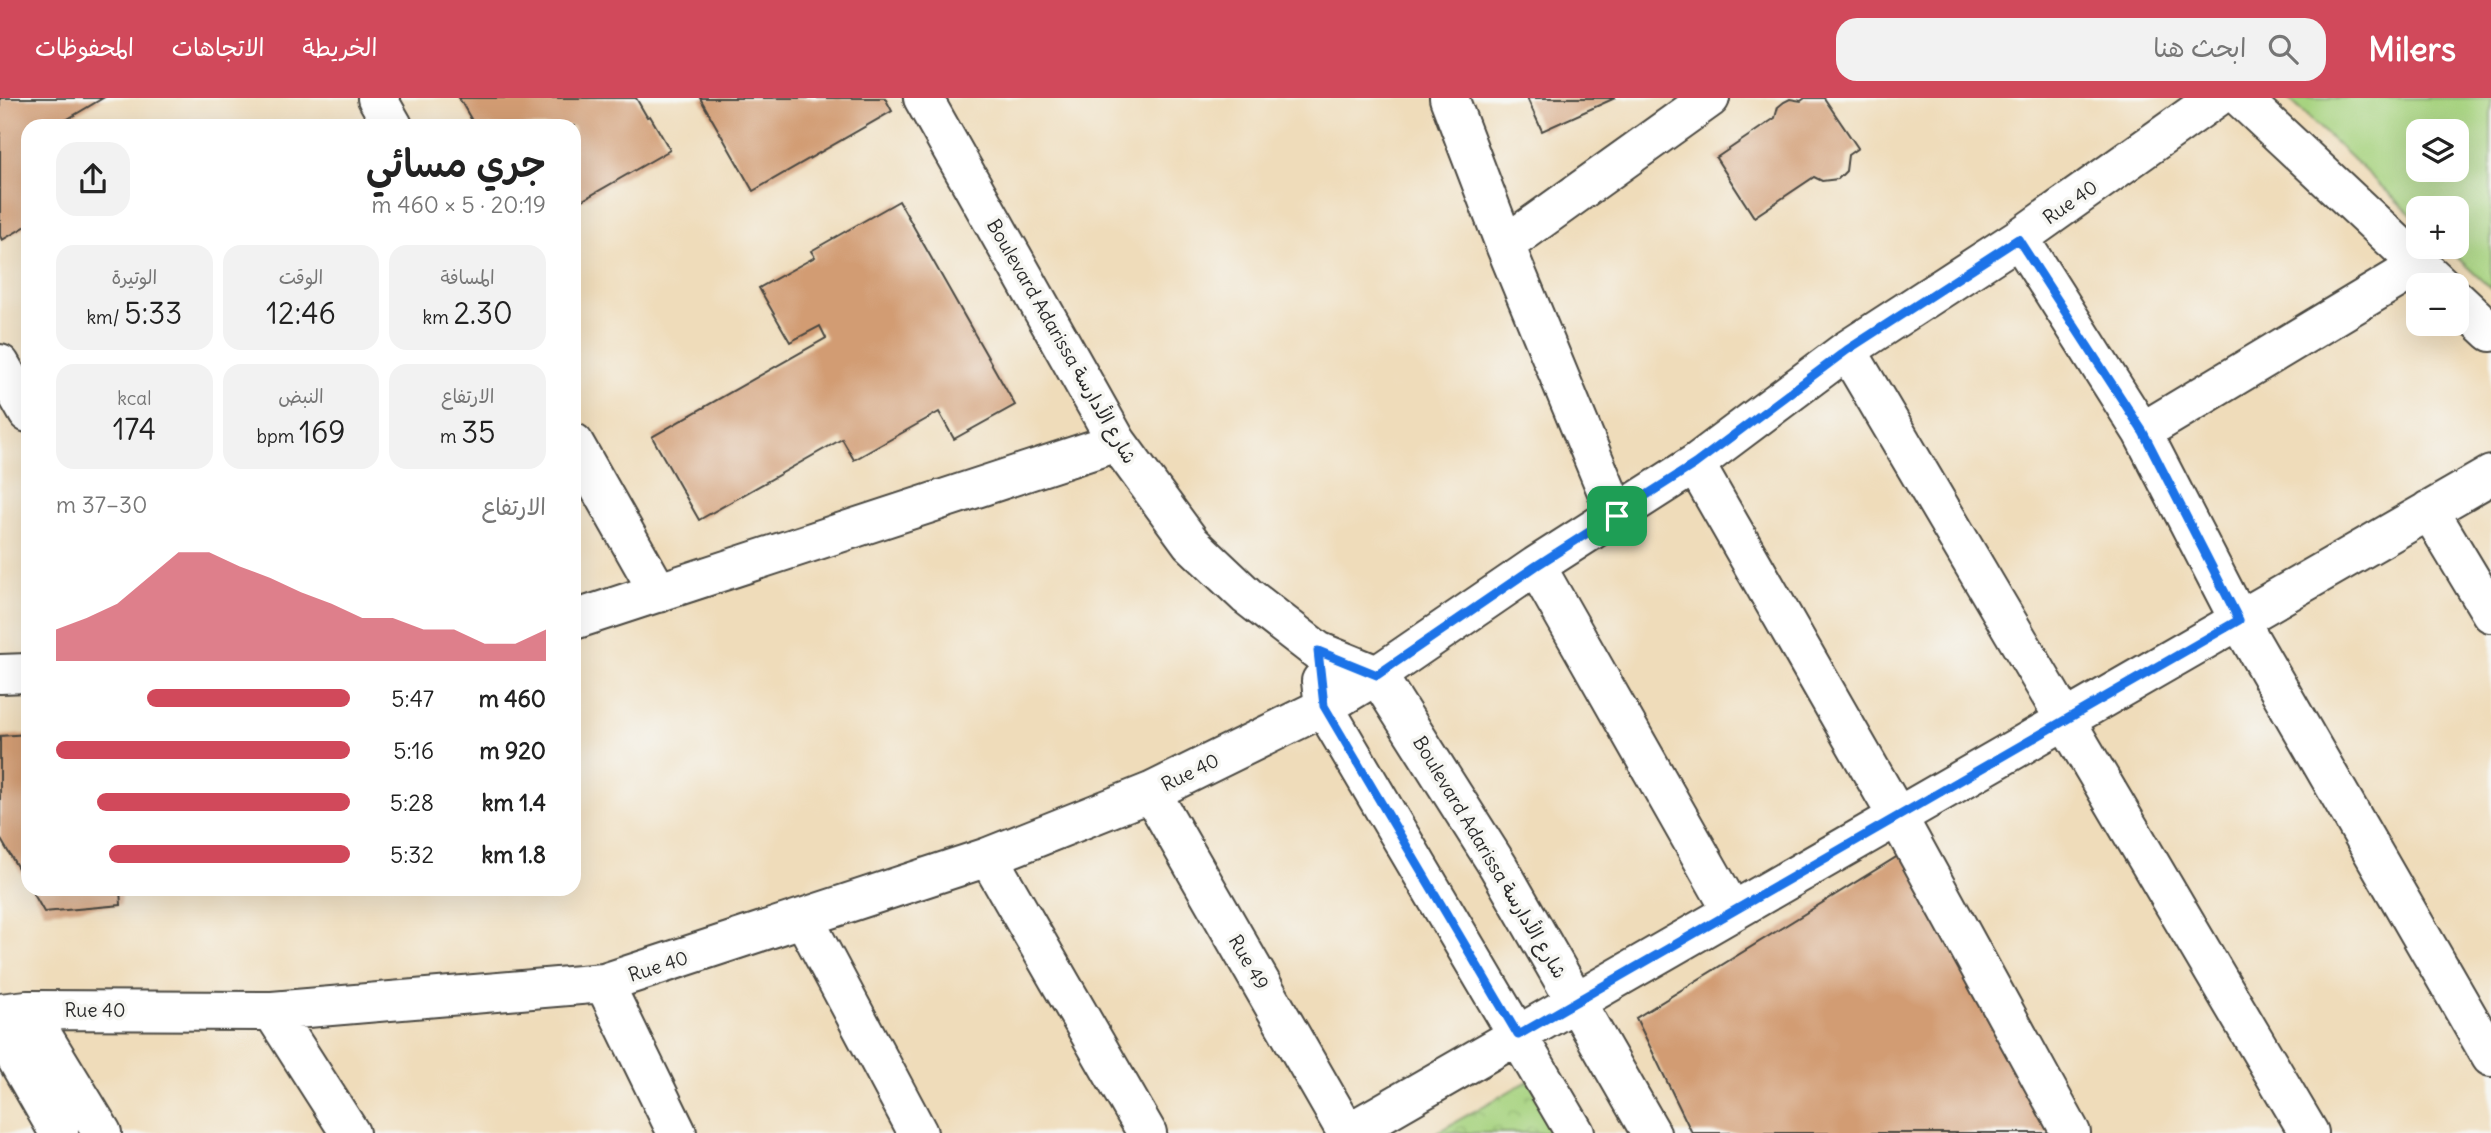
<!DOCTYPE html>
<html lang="ar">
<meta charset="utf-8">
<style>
:root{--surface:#fff;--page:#f2f2f2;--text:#222;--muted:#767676;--accent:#d1495b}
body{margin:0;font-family:Delius,"Playpen Sans Arabic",sans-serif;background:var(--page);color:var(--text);direction:rtl;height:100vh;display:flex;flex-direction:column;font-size:26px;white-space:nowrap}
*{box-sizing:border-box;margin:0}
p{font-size:23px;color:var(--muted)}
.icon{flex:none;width:38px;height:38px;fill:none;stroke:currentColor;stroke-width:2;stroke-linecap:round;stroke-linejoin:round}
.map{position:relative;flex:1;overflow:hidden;direction:ltr}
.sheet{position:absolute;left:21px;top:21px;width:560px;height:777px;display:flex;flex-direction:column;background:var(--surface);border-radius:21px;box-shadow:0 7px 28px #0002;direction:rtl}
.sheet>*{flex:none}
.tools{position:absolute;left:2406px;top:21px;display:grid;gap:14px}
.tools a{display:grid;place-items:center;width:63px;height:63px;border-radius:14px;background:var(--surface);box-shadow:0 7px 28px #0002;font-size:35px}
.pin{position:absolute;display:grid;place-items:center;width:60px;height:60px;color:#fff;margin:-30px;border-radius:14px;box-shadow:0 4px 10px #0006}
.round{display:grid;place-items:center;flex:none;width:74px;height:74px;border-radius:21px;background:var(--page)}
.head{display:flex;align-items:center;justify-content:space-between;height:119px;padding:0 35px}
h1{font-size:38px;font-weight:600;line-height:52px}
.figures{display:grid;grid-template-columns:repeat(3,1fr);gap:10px;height:119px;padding:7px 35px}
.figures div{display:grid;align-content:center;border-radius:18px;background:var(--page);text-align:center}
.figures b{font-size:30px;font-weight:600}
.figures small{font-size:19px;font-weight:400}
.figures p{font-size:19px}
.chart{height:196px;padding:14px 35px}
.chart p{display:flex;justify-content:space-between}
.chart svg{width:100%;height:126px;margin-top:7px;fill:var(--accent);opacity:.7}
ul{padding:0 35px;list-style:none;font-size:23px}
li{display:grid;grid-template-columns:112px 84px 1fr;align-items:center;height:52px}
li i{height:18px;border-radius:9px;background:var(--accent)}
header{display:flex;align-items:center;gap:42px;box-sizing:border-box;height:98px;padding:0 35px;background:var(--accent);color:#fff}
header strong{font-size:33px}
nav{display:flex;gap:38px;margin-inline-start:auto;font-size:24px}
.search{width:490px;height:63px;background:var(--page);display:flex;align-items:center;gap:18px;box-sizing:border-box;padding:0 24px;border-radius:21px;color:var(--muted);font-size:26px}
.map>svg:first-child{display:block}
.grass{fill:#a7d380;stroke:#697f56;stroke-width:2;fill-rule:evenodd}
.park{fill:url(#park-crowns);stroke:#697f56;stroke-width:2}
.building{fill:#d29c73}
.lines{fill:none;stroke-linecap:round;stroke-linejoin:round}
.minor-casing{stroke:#484640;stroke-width:42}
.minor{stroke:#fff;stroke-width:38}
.route-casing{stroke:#fff;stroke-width:14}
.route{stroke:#1a73e8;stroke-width:9}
.labels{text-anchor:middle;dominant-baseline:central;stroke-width:7;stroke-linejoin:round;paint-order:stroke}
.street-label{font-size:19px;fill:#2b2b2b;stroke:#f6f6f2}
</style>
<header>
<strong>Milers</strong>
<div class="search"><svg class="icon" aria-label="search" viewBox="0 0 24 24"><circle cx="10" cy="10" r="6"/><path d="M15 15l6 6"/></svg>ابحث هنا</div>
<nav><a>الخريطة</a><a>الاتجاهات</a><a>المحفوظات</a></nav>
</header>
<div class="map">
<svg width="2491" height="1035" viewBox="0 0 2491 1035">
<defs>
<pattern id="park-crowns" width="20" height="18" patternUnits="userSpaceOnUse" patternTransform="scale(1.75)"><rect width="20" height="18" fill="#a7d380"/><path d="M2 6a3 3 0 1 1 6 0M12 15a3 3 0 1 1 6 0" fill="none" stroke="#90b56f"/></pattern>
</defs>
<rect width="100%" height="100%" fill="#f6f6f2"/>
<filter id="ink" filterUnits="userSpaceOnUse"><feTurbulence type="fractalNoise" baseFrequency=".0143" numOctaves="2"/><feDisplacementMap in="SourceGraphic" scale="14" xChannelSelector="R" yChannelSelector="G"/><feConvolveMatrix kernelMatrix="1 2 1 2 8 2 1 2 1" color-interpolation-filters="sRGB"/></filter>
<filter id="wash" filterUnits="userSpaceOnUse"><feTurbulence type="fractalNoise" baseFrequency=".00686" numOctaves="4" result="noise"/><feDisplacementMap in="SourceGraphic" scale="28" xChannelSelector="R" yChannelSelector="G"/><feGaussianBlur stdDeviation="1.57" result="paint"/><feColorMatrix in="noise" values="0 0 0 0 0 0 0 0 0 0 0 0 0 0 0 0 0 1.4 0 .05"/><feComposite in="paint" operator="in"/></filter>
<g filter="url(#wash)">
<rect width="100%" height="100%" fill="#efdcba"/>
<path class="grass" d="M 2288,0 L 2491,0 L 2491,191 L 2446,149 L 2457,149 L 2457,110 L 2418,110 L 2418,123 ZM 2418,33 L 2457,33 L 2457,72 L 2418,72 Z"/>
<path class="park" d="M 1529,982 L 1558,1035 L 1436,1035 Z"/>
<g id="blocks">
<path class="building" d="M 0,0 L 103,0 L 66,22 L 70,28 L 28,28 L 28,127 L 2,142 L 0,138 Z
M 459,0 L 636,0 L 647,19 L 650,18 L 670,52 L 574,107 L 574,28 L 475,28 Z
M 700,0 L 885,0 L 892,13 L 753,93 Z
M 1527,0 L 1615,0 L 1542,33 Z
M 1805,0 L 1824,0 L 1858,50 L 1848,57 L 1846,73 L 1838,81 L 1822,83 L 1814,79 L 1754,119 L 1716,60 L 1775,20 L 1778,9 L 1784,4 L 1790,1 L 1801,3 Z
M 899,103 L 1015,307 L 954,341 L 939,314 L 854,362 L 842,341 L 699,422 L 652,339 L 826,240 L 820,228 L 790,244 L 759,190 L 815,159 L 811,153 Z
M 28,636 L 28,787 L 0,740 L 0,638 Z
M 1903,755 L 2061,1035 L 1692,1035 L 1636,920 Z
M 31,791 L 120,791 L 121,807 L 44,814 Z"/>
</g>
</g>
<g filter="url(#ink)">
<use href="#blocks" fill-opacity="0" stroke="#484640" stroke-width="2"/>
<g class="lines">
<defs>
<path id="minor" d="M 377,0 L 393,28
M 923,0 L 1117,344 L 1191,445 L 1247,498 L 1318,553 L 1377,577 L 1498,768 L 1651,1035
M 1449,0 L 1505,147 L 1617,418
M 2241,0 L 2441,187
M 2019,140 L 2142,334 L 2239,522 L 2491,959
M 1505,147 L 1710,0
M 2457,202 L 2491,234
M 1847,252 L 2309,1035
M 0,266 L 28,315
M 2142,334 L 2420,167
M 574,345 L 659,495
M 1695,366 L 1897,718 L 2071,1035
M 2429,412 L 2491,515
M 1536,468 L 1732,813
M 574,522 L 1117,344
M 0,576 L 28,575
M 1321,583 L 1324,609 L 1575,1035
M 1151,694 L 1347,1035
M 988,759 L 1147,1035
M 804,821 L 918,1035
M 604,885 L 677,1035
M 27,912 L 102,1035
M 272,913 L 350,1035
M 0,915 L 27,912 L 272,913 L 604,885 L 988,759 L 1151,694 L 1324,609 L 1377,577 L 1536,468 L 1695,366 L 1847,252 L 2019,140 L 2216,0
M 0,932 L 59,1035
M 1348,1035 L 2491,377"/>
</defs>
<use href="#minor" class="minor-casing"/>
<use href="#minor" class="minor"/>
</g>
</g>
<g class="lines" filter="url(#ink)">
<defs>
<path id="route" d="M 2018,141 L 2143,334 L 2239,522 L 1518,937 L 1324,608 L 1318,553 L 1377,577 L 1536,468 L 1695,366 L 1847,252 Z"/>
</defs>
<use href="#route" class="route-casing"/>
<use href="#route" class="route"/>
</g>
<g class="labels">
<g class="street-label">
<text transform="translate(2070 104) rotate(-35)">Rue 40</text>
<text transform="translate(1062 243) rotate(60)">Boulevard Adarissa شارع الأدارسة</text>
<text transform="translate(1190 674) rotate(-26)">Rue 40</text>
<text transform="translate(1490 759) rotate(59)">Boulevard Adarissa شارع الأدارسة</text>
<text transform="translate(1249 864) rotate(60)">Rue 49</text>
<text transform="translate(658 868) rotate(-18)">Rue 40</text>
<text x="95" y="912">Rue 40</text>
</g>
</g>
</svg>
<div class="tools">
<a><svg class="icon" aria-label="layers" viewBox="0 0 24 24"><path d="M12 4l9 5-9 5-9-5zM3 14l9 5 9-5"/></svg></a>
<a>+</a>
<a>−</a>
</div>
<div class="pin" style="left:1617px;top:418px;background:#1e9e55"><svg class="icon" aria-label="arrive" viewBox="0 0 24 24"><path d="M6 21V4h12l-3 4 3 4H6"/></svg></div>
<section class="sheet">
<div class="head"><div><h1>جري مسائي</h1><p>20:19 · 5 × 460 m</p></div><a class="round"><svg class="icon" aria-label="share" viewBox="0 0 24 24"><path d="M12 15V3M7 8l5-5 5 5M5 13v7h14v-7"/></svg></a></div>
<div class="figures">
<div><p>المسافة</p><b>2.30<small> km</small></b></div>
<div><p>الوقت</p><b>12:46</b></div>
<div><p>الوتيرة</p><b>5:33<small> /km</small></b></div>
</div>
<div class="figures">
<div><p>الارتفاع</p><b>35<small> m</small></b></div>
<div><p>النبض</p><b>169<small> bpm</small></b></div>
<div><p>kcal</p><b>174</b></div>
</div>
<div class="chart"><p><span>الارتفاع</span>30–37 m</p>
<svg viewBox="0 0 160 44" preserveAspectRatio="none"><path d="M0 44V33L10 29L20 24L30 15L40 6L50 6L60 11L70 15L80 20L90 24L100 29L110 29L120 33L130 33L140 38L150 38L160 33V44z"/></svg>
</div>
<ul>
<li><b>460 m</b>5:47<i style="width:69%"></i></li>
<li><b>920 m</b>5:16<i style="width:100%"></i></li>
<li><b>1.4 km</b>5:28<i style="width:86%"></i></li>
<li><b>1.8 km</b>5:32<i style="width:82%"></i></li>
</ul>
</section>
</div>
